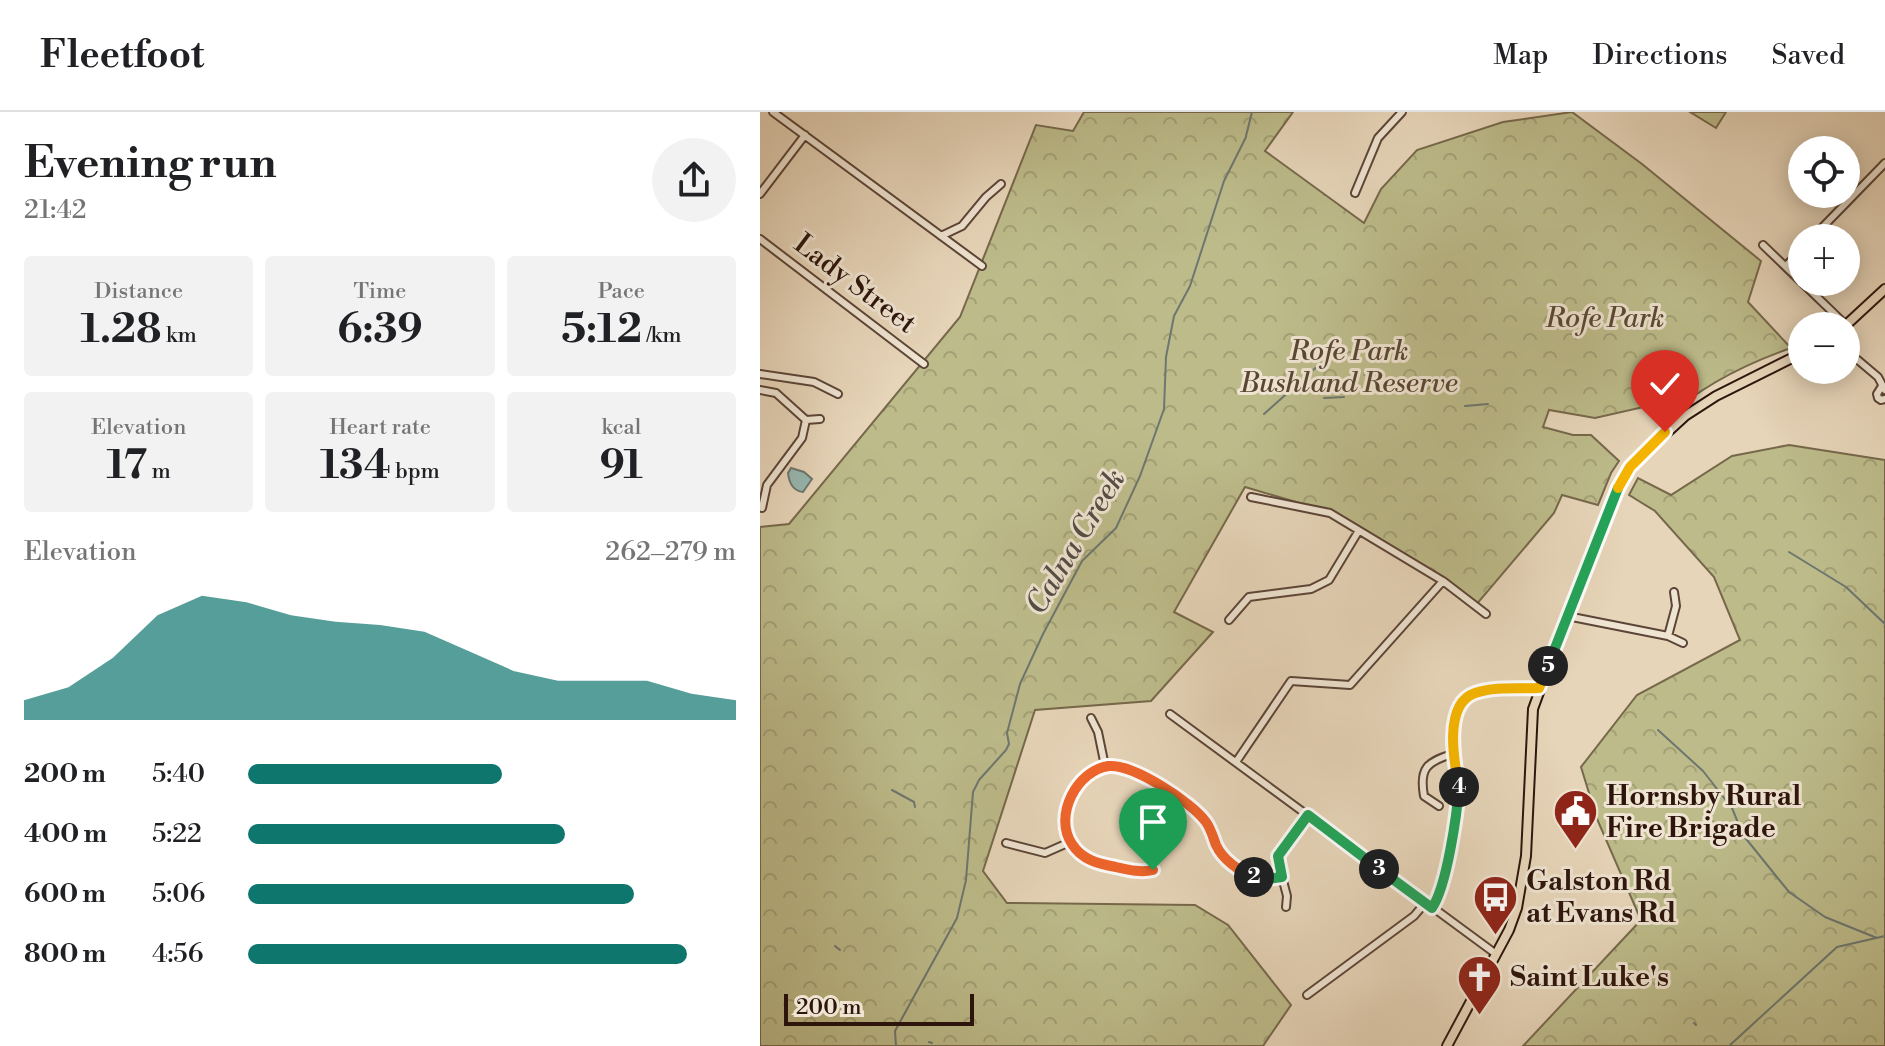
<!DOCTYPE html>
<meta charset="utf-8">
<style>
:root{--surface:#fff;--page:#f2f2f2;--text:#202124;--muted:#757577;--line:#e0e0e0;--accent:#0f766e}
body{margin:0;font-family:"Libre Bodoni",serif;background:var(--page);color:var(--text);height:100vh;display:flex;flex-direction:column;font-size:30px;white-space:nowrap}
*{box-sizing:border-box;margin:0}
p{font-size:26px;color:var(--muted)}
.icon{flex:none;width:44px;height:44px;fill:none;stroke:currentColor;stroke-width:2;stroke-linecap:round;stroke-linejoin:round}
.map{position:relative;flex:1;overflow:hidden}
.panel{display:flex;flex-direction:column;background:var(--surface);width:760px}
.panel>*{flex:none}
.tools{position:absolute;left:1028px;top:24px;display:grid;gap:16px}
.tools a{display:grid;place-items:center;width:72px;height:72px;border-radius:50%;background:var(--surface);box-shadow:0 4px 20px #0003;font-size:40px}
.scale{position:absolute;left:24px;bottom:20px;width:190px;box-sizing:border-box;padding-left:8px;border:4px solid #2e150c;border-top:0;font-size:22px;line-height:28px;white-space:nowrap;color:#2e150c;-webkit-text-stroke:6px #efe4d2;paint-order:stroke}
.pin{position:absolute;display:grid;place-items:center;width:68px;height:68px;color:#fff;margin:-82px -34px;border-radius:50% 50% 50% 0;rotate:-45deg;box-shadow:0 0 8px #0007}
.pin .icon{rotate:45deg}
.km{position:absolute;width:40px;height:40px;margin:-20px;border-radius:50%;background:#222;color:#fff;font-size:22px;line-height:40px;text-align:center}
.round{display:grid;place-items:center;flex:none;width:84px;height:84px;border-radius:42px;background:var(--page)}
.summary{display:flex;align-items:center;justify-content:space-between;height:136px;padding:0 24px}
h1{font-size:44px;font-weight:800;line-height:60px}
.figures{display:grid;grid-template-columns:repeat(3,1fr);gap:12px;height:136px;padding:8px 24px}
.figures div{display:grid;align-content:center;border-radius:8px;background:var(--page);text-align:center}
.figures b{font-size:40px;font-weight:800}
.figures small{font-size:22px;font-weight:400}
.figures p{font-size:22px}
.chart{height:224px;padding:16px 24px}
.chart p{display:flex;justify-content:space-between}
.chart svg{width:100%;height:144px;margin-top:8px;fill:var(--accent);opacity:.7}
ul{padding:0 24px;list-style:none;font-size:26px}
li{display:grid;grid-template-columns:128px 96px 1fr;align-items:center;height:60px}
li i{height:20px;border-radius:10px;background:var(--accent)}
header{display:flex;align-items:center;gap:48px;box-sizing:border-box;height:112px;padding:0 40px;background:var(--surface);border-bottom:2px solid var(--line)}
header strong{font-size:38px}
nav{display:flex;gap:44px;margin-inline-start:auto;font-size:28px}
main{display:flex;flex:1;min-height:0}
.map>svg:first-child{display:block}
.green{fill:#bdbb8a;stroke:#76684b;stroke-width:2}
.forest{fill:url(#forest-crowns);stroke:#76684b;stroke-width:2}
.water{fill:#97b8b2;stroke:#6d7770;stroke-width:2}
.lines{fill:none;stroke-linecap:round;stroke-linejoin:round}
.stream{stroke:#6d7770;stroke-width:2}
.minor-casing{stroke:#5c4537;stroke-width:10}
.major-casing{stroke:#2e150c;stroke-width:12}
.minor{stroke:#efe4d2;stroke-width:6}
.major{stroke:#e7d5b9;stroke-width:8}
.split-1-casing{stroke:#fff;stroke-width:16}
.split-2-casing{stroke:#fff;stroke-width:16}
.split-3-casing{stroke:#fff;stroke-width:16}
.split-4-casing{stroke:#fff;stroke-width:16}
.split-5-casing{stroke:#fff;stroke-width:16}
.split-6-casing{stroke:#fff;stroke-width:16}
.split-7-casing{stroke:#fff;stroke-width:16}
.split-1{stroke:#f0652b;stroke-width:10}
.split-2{stroke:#f0652b;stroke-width:10}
.split-3{stroke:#22a559;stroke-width:10}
.split-4{stroke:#22a559;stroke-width:10}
.split-5{stroke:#f5b400;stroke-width:10}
.split-6{stroke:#22a559;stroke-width:10}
.split-7{stroke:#f5b400;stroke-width:10}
.labels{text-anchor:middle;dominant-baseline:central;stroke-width:6;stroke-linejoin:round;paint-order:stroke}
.street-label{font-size:28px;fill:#2e150c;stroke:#efe4d2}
.park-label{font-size:28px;font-style:italic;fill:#594732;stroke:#efe4d2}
.poi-label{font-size:28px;font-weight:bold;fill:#2e150c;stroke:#efe4d2;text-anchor:start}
.water-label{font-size:30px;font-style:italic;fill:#534e46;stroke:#efe4d2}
</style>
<header>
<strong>Fleetfoot</strong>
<nav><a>Map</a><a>Directions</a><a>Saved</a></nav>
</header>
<main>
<section class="panel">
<div class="summary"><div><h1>Evening run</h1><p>21:42</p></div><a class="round"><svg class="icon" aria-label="share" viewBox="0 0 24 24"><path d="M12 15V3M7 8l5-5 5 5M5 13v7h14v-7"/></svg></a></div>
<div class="figures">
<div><p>Distance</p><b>1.28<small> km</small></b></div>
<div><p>Time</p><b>6:39</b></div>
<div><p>Pace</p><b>5:12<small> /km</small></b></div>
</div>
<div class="figures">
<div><p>Elevation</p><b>17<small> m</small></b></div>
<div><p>Heart rate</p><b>134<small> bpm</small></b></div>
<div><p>kcal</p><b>91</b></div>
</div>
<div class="chart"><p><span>Elevation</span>262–279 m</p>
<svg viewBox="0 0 160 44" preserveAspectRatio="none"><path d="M0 44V38L10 34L20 25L30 12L40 6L50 8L60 12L70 14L80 15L90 17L100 23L110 29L120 32L130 32L140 32L150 36L160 38V44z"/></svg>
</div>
<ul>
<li><b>200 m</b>5:40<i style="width:52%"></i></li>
<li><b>400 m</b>5:22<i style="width:65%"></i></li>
<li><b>600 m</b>5:06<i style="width:79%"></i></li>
<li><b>800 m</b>4:56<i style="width:90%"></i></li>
</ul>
</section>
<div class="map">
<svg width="1125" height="934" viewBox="0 0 1125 934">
<defs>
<pattern id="forest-crowns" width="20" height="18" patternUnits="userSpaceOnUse" patternTransform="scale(2)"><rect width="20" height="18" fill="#bdbb8a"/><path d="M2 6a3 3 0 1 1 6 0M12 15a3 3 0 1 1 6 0" fill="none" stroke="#a3a076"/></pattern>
</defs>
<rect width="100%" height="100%" fill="#e7d5b9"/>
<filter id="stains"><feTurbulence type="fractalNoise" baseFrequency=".0025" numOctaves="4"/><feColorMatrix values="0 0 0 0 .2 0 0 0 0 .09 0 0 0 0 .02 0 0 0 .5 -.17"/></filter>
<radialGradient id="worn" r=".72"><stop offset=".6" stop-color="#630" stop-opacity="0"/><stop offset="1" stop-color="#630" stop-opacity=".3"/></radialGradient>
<path class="green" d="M 930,0 L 966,0 L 956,16 Z"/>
<path class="forest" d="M 324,0 L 533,0 L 505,39 L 604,111 L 621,77 L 657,38 L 743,10 L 812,0 L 882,52 L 1001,149 L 988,190 L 1031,236 C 985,252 941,274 905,307 L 892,293 L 835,306 L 789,298 L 783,315 L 813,323 L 831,323 L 859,349 L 851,361 L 838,393 L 802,383 L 794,401 L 716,493 L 570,400 L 485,375 L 414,500 L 453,520 L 391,589 L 275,598 L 223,759 L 247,791 L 435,793 L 468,813 L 531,893 L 503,934 L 0,934 L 0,415 L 29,412 L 200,205 L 276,13 L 313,19 Z
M 1029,333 L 1125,348 L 1125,934 L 763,934 L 881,808 L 837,707 L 821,655 L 877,583 L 980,528 L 954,465 L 895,399 L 869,383 L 878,366 L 911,383 L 972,344 Z"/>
<path class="water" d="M 31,356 L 44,360 L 52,367 L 43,380 C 33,379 29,370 28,361 Z"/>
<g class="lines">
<path class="stream" d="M 486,24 L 492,0
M 564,286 L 584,285
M 705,294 L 728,292
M 504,302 L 561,251
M 1029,440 L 1086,475 L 1125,512
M 898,618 L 943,659 L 972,696 L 983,723 L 1029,780 L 1065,805 L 1117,826
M 132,678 L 154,690 L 155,695
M 75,834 L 80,838
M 934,911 L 936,913
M 169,930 L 172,931
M 136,934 L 135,919 L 197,806 L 206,768 L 213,680 L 219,668 L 246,638 L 249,632 L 247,621 L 260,572 L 283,522 L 322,449 L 356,416 L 380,364 L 404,297 L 406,245 L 414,204 L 430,174 L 464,69 L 486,25
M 969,934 L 1077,835 L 1125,824"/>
<defs>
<path id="minor" d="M 13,0 L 222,154
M 595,81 L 618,26 L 642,0
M 0,82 L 45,23
M 181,124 L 202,114 L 226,85 L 241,72
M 1052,126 L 1125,51
M 0,127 L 164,252
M 1003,133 L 1086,213
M 1026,154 L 1042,137
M 1086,238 L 1118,265 L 1125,278
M 0,262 L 54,270 L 78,282
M 1122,274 L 1117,282 L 1118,286 L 1121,288 L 1125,287
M 0,278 L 16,281 L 46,308 L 60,307
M 491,385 L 570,401 L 683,469 L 726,502
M 2,396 L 7,373 L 42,326 L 46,308
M 807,504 L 908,524 L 916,494 L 914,480
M 469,508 L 489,485 L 551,477 L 569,468 L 598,420
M 908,524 L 923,531
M 410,602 L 736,842
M 331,606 L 338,620 L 345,654
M 476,650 L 531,569 L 590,573 L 683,469
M 679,694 L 664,684 C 659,656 667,650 692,642
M 246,731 L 285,741 L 310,730
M 393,758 C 379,761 366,757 351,754 C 272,739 311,637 366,655 C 383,660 431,692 443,705 C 451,715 452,727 459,738 C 470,758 500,772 522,765
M 526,795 L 527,784 L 517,746 L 548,703
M 672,796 C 684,779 700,698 699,676 C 698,665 694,655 693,645 C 690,629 693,598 707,586 C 721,573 760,576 779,576
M 547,883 L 654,804 L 665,791"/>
<path id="major" d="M 1085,214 L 1125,177
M 687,934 L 749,818 L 757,796 L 766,744 L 773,597 L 807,504 L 857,379 L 876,349 L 925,304 L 956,284 L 1042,241"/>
</defs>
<use href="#minor" class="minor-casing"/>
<use href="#major" class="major-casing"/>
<use href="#minor" class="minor"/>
<use href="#major" class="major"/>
</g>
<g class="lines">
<defs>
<path id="split-1" d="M 349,654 C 317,658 293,704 312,732 C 322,748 339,752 356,755 C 369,758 381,761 393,758"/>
<path id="split-2" d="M 349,654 C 373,652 432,690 446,710 C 451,717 453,725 456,733 C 463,748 479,759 494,765"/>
<path id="split-3" d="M 494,765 L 507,767 L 522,765 L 518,744 L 548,703 L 619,757"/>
<path id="split-4" d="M 619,757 L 672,796 C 687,774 697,702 699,675"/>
<path id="split-5" d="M 699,675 C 694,650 683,592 715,581 C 735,574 759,577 779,576 L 788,554"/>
<path id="split-6" d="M 788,554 L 858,376"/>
<path id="split-7" d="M 858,376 L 870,355 L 905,320"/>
</defs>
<use href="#split-1" class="split-1-casing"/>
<use href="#split-2" class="split-2-casing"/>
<use href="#split-3" class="split-3-casing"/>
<use href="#split-4" class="split-4-casing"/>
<use href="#split-5" class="split-5-casing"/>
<use href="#split-6" class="split-6-casing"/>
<use href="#split-7" class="split-7-casing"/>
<use href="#split-1" class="split-1"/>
<use href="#split-2" class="split-2"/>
<use href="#split-3" class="split-3"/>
<use href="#split-4" class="split-4"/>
<use href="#split-5" class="split-5"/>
<use href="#split-6" class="split-6"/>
<use href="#split-7" class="split-7"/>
</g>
<defs>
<symbol id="civic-pin" viewBox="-11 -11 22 30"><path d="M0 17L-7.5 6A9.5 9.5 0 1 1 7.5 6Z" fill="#8f2418" stroke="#efe4d2"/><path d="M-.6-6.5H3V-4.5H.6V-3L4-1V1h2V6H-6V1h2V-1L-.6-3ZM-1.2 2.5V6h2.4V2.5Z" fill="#fff"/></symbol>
<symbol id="bus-pin" viewBox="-11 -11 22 30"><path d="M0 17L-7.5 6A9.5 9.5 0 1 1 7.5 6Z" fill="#8f2418" stroke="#efe4d2"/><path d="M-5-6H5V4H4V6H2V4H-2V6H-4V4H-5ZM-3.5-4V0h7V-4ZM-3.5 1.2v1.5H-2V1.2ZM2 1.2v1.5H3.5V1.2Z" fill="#fff"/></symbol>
<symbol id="church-pin" viewBox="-11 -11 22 30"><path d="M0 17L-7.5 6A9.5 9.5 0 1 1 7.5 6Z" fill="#8f2418" stroke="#efe4d2"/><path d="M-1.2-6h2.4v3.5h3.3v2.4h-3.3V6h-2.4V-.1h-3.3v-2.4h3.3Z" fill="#fff"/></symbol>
</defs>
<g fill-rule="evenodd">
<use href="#civic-pin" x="790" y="674" width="51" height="69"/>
<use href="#bus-pin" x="710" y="760" width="51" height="69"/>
<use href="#church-pin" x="694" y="840" width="51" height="69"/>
</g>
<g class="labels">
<g class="street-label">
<text transform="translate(95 172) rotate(37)">Lady Street</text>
</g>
<g class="park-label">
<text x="845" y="206">Rofe Park</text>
<text x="589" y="239">Rofe Park<tspan x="589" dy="32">Bushland Reserve</tspan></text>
</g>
<g class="poi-label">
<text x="846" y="684">Hornsby Rural<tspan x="846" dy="32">Fire Brigade</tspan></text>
<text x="766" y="769">Galston Rd<tspan x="766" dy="32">at Evans Rd</tspan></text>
<text x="750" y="865">Saint Luke's</text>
</g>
<g class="water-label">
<text transform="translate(316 430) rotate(-59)">Calna Creek</text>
</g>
</g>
<rect width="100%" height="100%" filter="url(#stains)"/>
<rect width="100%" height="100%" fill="url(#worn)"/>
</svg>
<div class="tools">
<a><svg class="icon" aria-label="locate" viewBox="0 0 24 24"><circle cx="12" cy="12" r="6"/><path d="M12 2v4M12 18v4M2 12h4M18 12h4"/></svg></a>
<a>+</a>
<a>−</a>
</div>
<div class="scale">200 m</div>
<div class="pin" style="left:393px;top:758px;background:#1e9e55"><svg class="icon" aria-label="arrive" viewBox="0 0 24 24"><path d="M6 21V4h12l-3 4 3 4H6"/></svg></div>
<div class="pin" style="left:905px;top:320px;background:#d93025"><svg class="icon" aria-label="check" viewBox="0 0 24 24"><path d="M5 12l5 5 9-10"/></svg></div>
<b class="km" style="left:494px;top:765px">2</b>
<b class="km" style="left:619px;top:757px">3</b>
<b class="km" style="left:699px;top:675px">4</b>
<b class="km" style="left:788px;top:554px">5</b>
</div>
</main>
